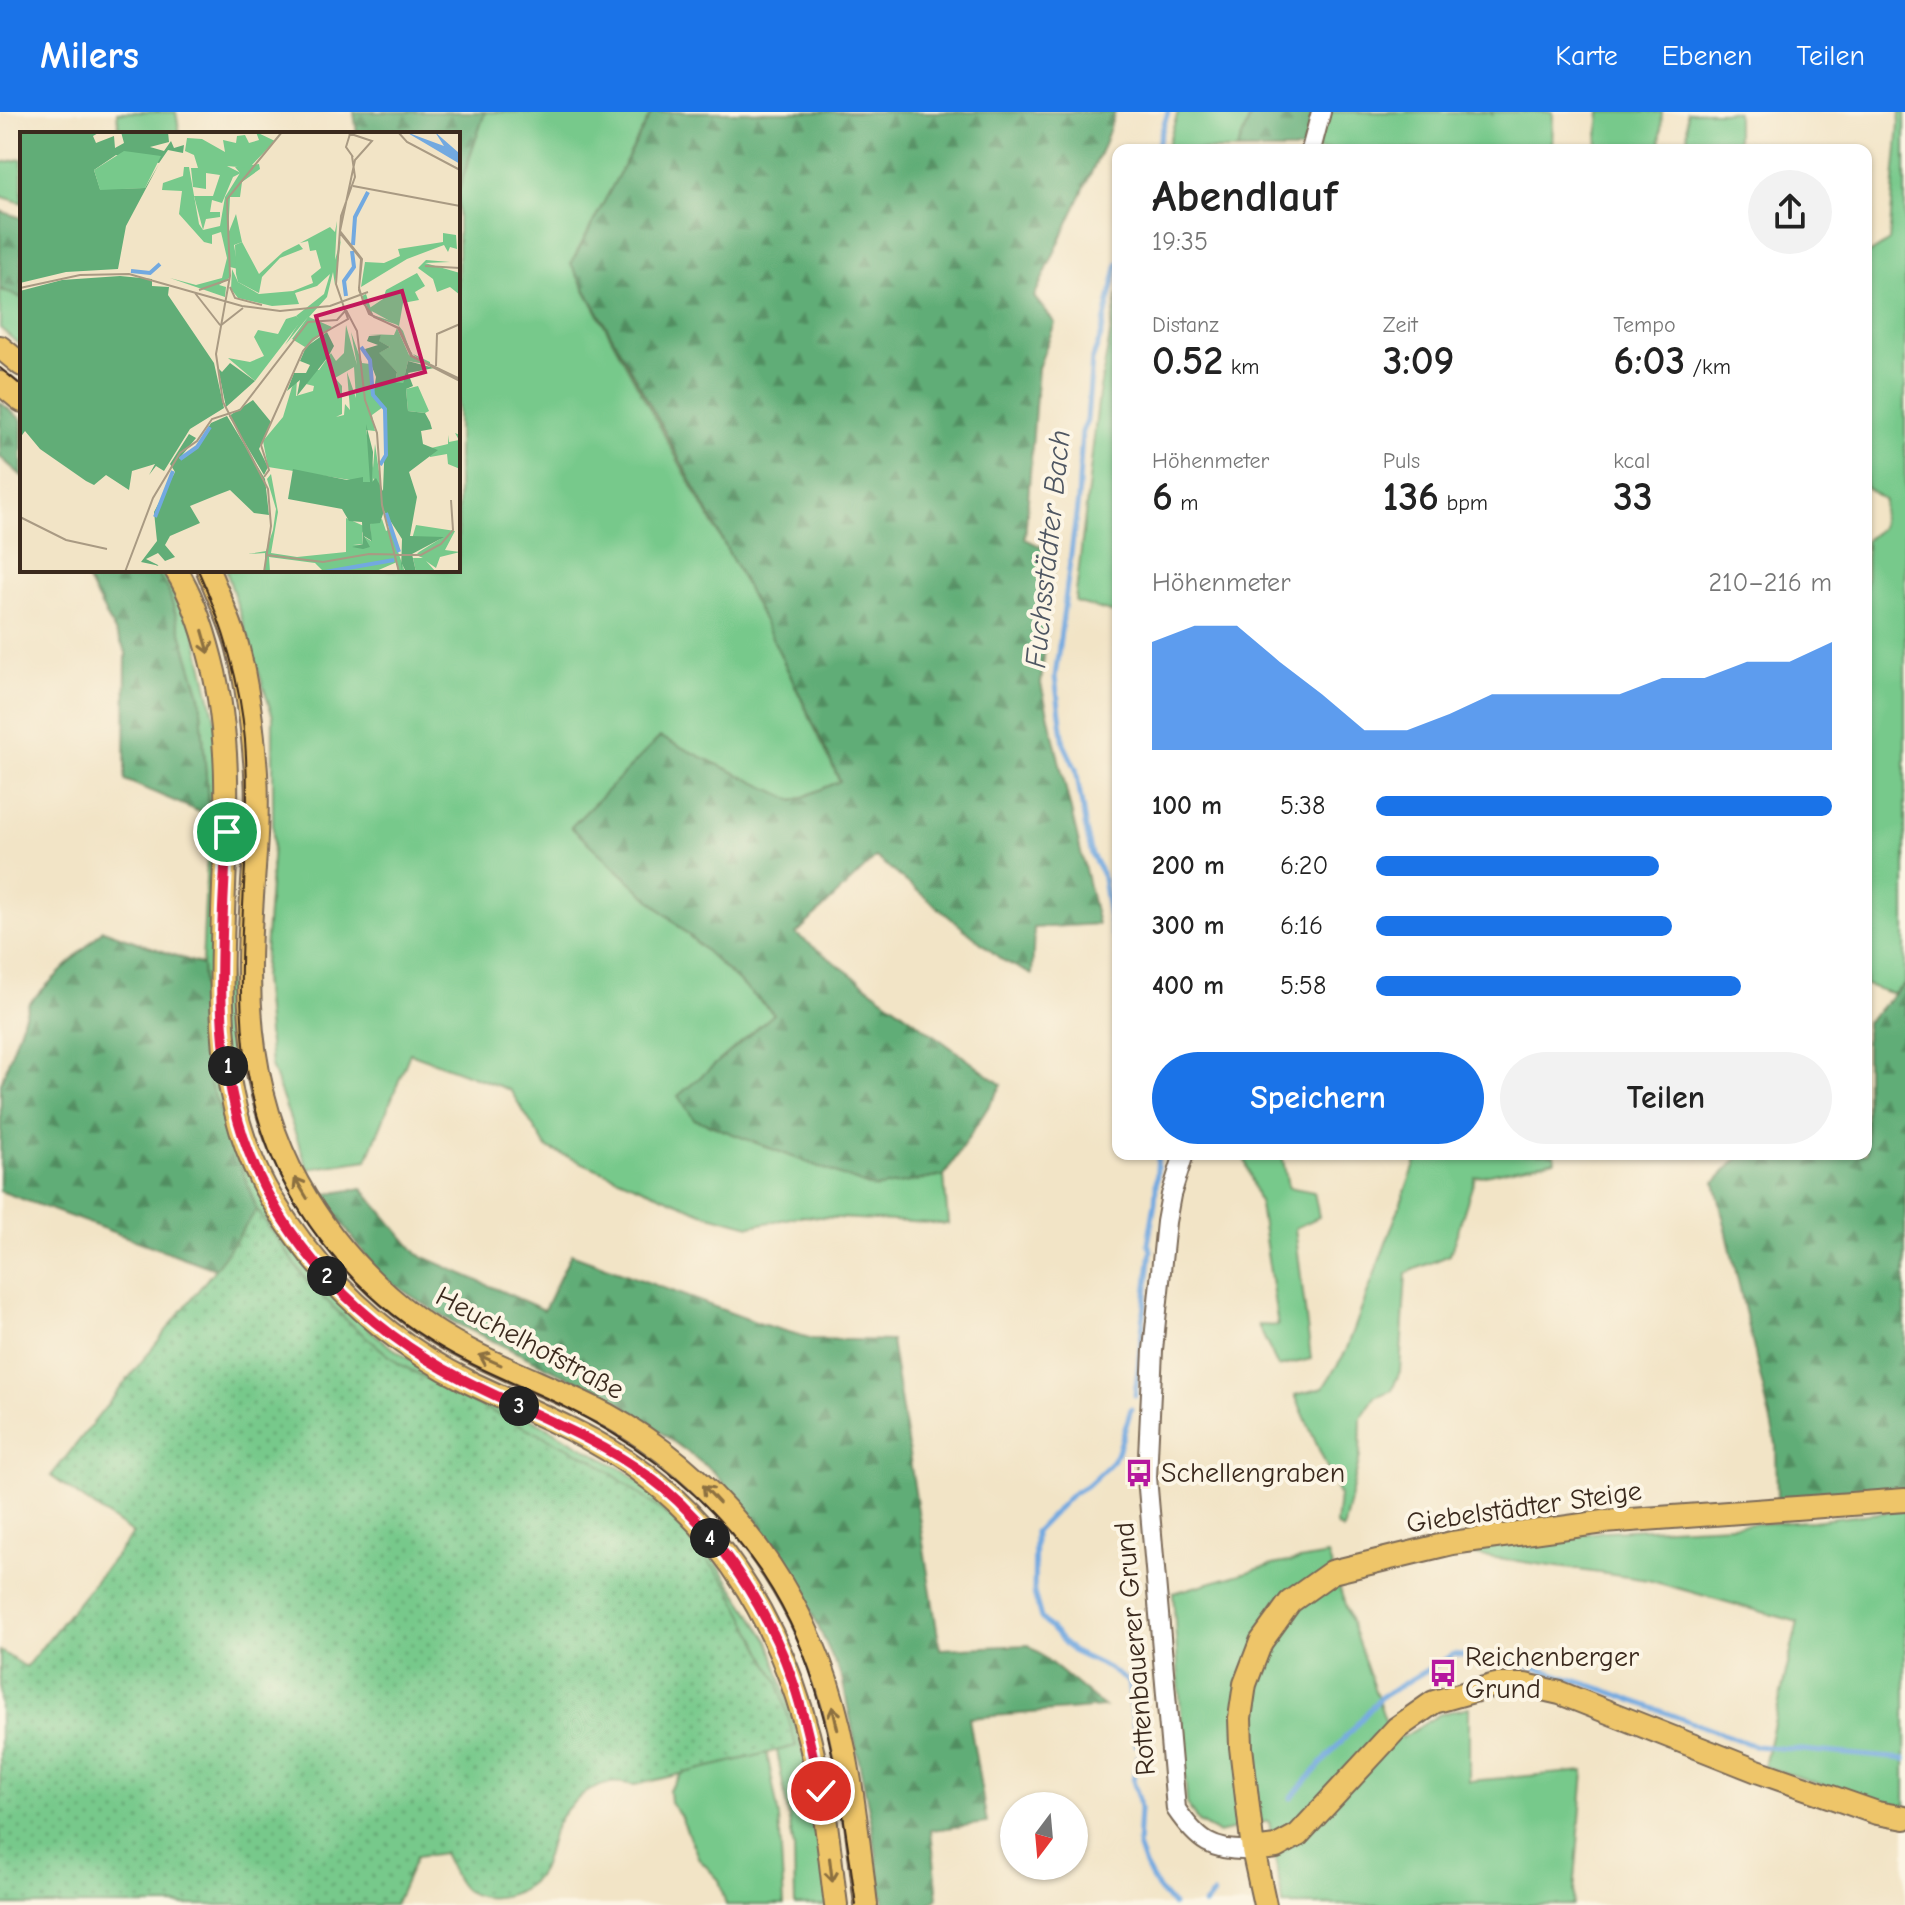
<!DOCTYPE html>
<html lang="de">
<meta charset="utf-8">
<style>
:root{--surface:#fff;--page:#f2f2f2;--text:#222;--muted:#767676;--accent:#1a73e8}
body{margin:0;font-family:"Comic Neue",sans-serif;background:var(--page);color:var(--text);height:100vh;display:flex;flex-direction:column;font-size:30px;white-space:nowrap}
*{box-sizing:border-box;margin:0}
p{font-size:26px;color:var(--muted)}
.icon{flex:none;width:44px;height:44px;fill:none;stroke:currentColor;stroke-width:2;stroke-linecap:round;stroke-linejoin:round}
.map{position:relative;flex:1;overflow:hidden}
.panel{position:absolute;left:1112px;top:32px;width:760px;height:1016px;display:flex;flex-direction:column;background:var(--surface);border-radius:16px;box-shadow:0 2px 6px #0004}
.panel>*{flex:none}
.needle{width:52px;rotate:196deg}
.buttons{position:absolute;left:1000px;top:1680px;display:grid;gap:16px}
.buttons a{display:grid;place-items:center;width:88px;height:88px;border-radius:50%;background:var(--surface);box-shadow:0 2px 6px #0004;font-size:40px}
.pin{position:absolute;display:grid;place-items:center;width:68px;height:68px;color:#fff;margin:-34px;border:4px solid #fff;border-radius:50%;box-shadow:0 2px 8px #0007}
.km{position:absolute;width:40px;height:40px;margin:-20px;border-radius:50%;background:#222;color:#fff;font-size:22px;line-height:40px;text-align:center}
.round{display:grid;place-items:center;flex:none;width:84px;height:84px;border-radius:42px;background:var(--page)}
.summary{display:flex;align-items:center;justify-content:space-between;height:136px;padding:0 40px}
h1{font-size:44px;font-weight:800;line-height:60px}
.figures{display:grid;grid-template-columns:repeat(3,1fr);gap:12px;height:136px;padding:8px 40px}
.figures div{display:grid;align-content:center}
.figures b{font-size:40px;font-weight:800}
.figures small{font-size:22px;font-weight:400}
.figures p{font-size:22px}
.chart{height:224px;padding:16px 40px}
.chart p{display:flex;justify-content:space-between}
.chart svg{width:100%;height:144px;margin-top:8px;fill:var(--accent);opacity:.7}
.primary-button{display:flex;gap:16px;margin-top:auto;padding:16px 40px}
.primary-button a{flex:1;height:92px;border-radius:48px;background:var(--accent);color:#fff;font-size:32px;font-weight:800;line-height:92px;text-align:center}
.primary-button a+a{background:var(--page);color:var(--text)}
ul{padding:0 40px;list-style:none;font-size:26px}
li{display:grid;grid-template-columns:128px 96px 1fr;align-items:center;height:60px}
li i{height:20px;border-radius:10px;background:var(--accent)}
header{display:flex;align-items:center;gap:48px;box-sizing:border-box;height:112px;padding:0 40px;background:var(--accent);color:#fff}
header strong{font-size:38px}
nav{display:flex;gap:44px;margin-inline-start:auto;font-size:28px}
.map>svg:first-child{display:block}
.grass{fill:#77c98b;stroke:#597a54;stroke-width:2}
.forest{fill:url(#forest-firs);stroke:#4e6c4a;stroke-width:2}
.garden{fill:url(#garden-dots);stroke:#597a54;stroke-width:2}
.lines{fill:none;stroke-linecap:round;stroke-linejoin:round}
.stream{stroke:#72a9e0;stroke-width:5}
.minor-casing{stroke:#7b6b59;stroke-width:22}
.major-casing{stroke:#7b6b59;stroke-width:26}
.minor{stroke:#fff;stroke-width:18}
.major{stroke:#eec569;stroke-width:22}
.tram{stroke:#3b2a1e;stroke-width:2}
.oneway{stroke:#8c7040}
.route-casing{stroke:#fff;stroke-width:16}
.route{stroke:#e11d48;stroke-width:10}
.labels{text-anchor:middle;dominant-baseline:central;stroke-width:8;stroke-linejoin:round;paint-order:stroke}
.street-label{font-size:28px;fill:#3b2a1e;stroke:#fcf5e5}
.poi-label{font-size:28px;fill:#3b2a1e;stroke:#fcf5e5;text-anchor:start}
.water-label{font-size:30px;font-style:italic;fill:#4e5662;stroke:#fcf5e5}
.inset-river{fill:none;stroke:#72a9e0;stroke-width:4}
.inset-road{fill:none;stroke:#a99a83;stroke-width:2}
.view{fill:#c2185b;fill-opacity:0.15;stroke:#c2185b;stroke-width:4}
.inset-edge{fill:none;stroke:#3b2a1e;stroke-width:4}
</style>
<header>
<strong>Milers</strong>
<nav><a>Karte</a><a>Ebenen</a><a>Teilen</a></nav>
</header>
<div class="map">
<svg width="1905" height="1793" viewBox="0 0 1905 1793">
<defs>
<pattern id="forest-firs" width="22" height="20" patternUnits="userSpaceOnUse" patternTransform="scale(2)"><rect width="22" height="20" fill="#61ad77"/><path d="M5 1l3.5 6h-7zM16 11l3.5 6h-7z" fill="#518d61"/></pattern>
<pattern id="garden-dots" width="8" height="8" patternUnits="userSpaceOnUse" patternTransform="scale(2)"><rect width="8" height="8" fill="#77c98b"/><path d="M2 2h.1M6 6h.1" fill="none" stroke="#63a371" stroke-width="1.8" stroke-linecap="round"/></pattern>
</defs>
<rect width="100%" height="100%" fill="#fcf5e5"/>
<filter id="ink" filterUnits="userSpaceOnUse"><feTurbulence type="fractalNoise" baseFrequency=".0125" numOctaves="2"/><feDisplacementMap in="SourceGraphic" scale="16" xChannelSelector="R" yChannelSelector="G"/><feConvolveMatrix kernelMatrix="1 2 1 2 8 2 1 2 1" color-interpolation-filters="sRGB"/></filter>
<filter id="wash" filterUnits="userSpaceOnUse"><feTurbulence type="fractalNoise" baseFrequency=".006" numOctaves="4" result="noise"/><feDisplacementMap in="SourceGraphic" scale="32" xChannelSelector="R" yChannelSelector="G"/><feGaussianBlur stdDeviation="1.8" result="paint"/><feColorMatrix in="noise" values="0 0 0 0 0 0 0 0 0 0 0 0 0 0 0 0 0 1.4 0 .05"/><feComposite in="paint" operator="in"/></filter>
<g filter="url(#wash)">
<rect width="100%" height="100%" fill="#f2e4c6"/>
<path class="grass" d="M 117,0 L 176,0 L 180,22 L 119,22 Z
M 485,0 L 652,0 L 571,152 L 758,495 L 840,670 L 794,689 L 660,626 L 571,715 L 774,902 L 679,984 L 694,1007 L 874,1076 L 944,1064 L 948,1112 L 802,1104 L 750,1114 L 702,1101 L 547,1036 L 510,978 L 410,941 L 367,1048 L 308,1057 L 271,954 L 263,866 L 273,733 L 273,605 L 226,458 L 458,458 L 458,80 Z
M 1178,0 L 1252,0 L 1237,38 L 1166,38 Z
M 1321,0 L 1490,0 L 1492,2 L 1492,0 L 1553,0 L 1552,38 L 1305,38 Z
M 1600,0 L 1662,0 L 1660,38 L 1597,38 Z
M 1687,0 L 1737,0 L 1737,38 L 1688,38 Z
M 1900,0 L 1905,0 L 1905,872 L 1893,882 L 1866,873 L 1866,428 L 1881,416 L 1884,388 L 1866,375 L 1866,144 L 1889,129 Z
M 22,47 L 22,91 L 0,84 L 0,51 Z
M 0,177 L 22,186 L 22,235 L 0,216 Z
M 1118,182 L 1118,502 L 1075,490 L 1099,282 Z
M 155,458 L 168,458 L 192,507 L 218,621 L 234,1015 L 347,1198 L 388,1233 L 422,1255 L 536,1309 L 627,1360 L 696,1420 L 770,1531 L 810,1662 L 829,1793 L 795,1793 L 794,1737 L 777,1638 L 796,1633 L 467,1288 L 399,1252 L 349,1211 L 307,1169 L 257,1098 L 208,967 L 202,853 L 209,704 L 200,584 L 168,477 Z
M 1243,1042 L 1282,1042 L 1288,1075 L 1314,1080 L 1319,1105 L 1295,1116 L 1311,1247 L 1278,1255 L 1258,1213 L 1278,1214 L 1260,1093 Z
M 1419,1042 L 1554,1042 L 1555,1048 L 1475,1065 L 1450,1143 L 1406,1161 L 1400,1259 L 1392,1278 L 1375,1285 L 1361,1306 L 1360,1344 L 1343,1418 L 1336,1413 L 1339,1383 L 1295,1283 L 1323,1276 L 1346,1239 Z
M 1905,1398 L 1905,1694 L 1879,1691 L 1764,1654 L 1798,1510 L 1648,1468 L 1454,1440 L 1607,1419 L 1812,1409 Z
M 1328,1443 L 1385,1608 L 1402,1626 L 1440,1602 L 1469,1595 L 1469,1669 L 1584,1659 L 1573,1793 L 1283,1793 L 1269,1709 L 1218,1721 L 1198,1710 L 1187,1692 L 1173,1481 L 1272,1453 Z
M 767,1641 L 779,1705 L 784,1793 L 726,1793 L 719,1768 L 699,1747 L 680,1703 L 670,1690 L 669,1678 L 683,1661 Z"/>
<path class="forest" d="M 354,0 L 485,0 L 458,80 L 458,22 L 357,22 Z
M 652,0 L 1115,0 L 1104,33 L 1034,185 L 1055,211 L 1038,256 L 1025,427 L 1055,441 L 1041,572 L 1098,812 L 1034,816 L 1032,863 L 1002,848 L 876,745 L 796,822 L 1002,973 L 944,1064 L 874,1076 L 694,1007 L 678,984 L 774,902 L 571,715 L 660,625 L 794,689 L 840,669 C 760,492 668,321 571,152 Z
M 1252,0 L 1321,0 L 1305,38 L 1237,38 Z
M 0,99 L 22,106 L 22,186 L 0,177 Z
M 0,290 L 22,308 L 22,364 L 0,345 Z
M 82,458 L 155,458 L 168,477 L 200,584 L 209,704 L 125,668 L 126,540 Z
M 103,818 L 202,853 L 208,967 L 257,1098 L 215,1157 L 0,1079 L 1,971 L 29,891 Z
M 1905,872 L 1905,1376 L 1777,1387 L 1776,1332 L 1715,1070 L 1742,1042 L 1866,1042 L 1866,910 Z
M 362,1076 L 417,1142 L 544,1198 L 571,1142 L 761,1212 L 813,1227 L 891,1229 L 940,1537 L 1029,1533 L 1104,1595 L 969,1606 L 987,1711 L 931,1718 L 938,1786 L 928,1793 L 884,1793 L 871,1708 L 842,1566 L 786,1445 L 714,1360 L 620,1290 L 445,1206 L 381,1164 L 321,1083 Z"/>
<path class="garden" d="M 257,1098 L 307,1169 L 349,1211 L 399,1252 L 467,1288 L 592,1347 L 674,1408 L 728,1473 L 779,1572 L 796,1634 L 635,1673 C 627,1672 617,1669 610,1671 C 583,1677 561,1697 552,1723 C 548,1734 546,1748 541,1758 C 527,1783 490,1793 466,1779 C 455,1771 450,1753 443,1741 L 416,1745 L 395,1793 L 0,1793 L 0,1539 L 26,1555 L 133,1422 L 51,1364 L 215,1157 Z"/>
<g class="lines">
<path class="stream" d="M 1156,38 L 1168,0
M 1118,151 L 1101,224 L 1092,248 L 1087,308 L 1082,320 L 1078,388 L 1055,565 L 1064,632 L 1076,657 L 1086,718 L 1092,743 L 1102,761 L 1112,822 L 1118,832
M 1135,1283 L 1151,1138 L 1148,1132 L 1155,1091 L 1158,1042
M 1131,1297 L 1118,1340 L 1109,1353 L 1089,1372 L 1072,1382 L 1035,1420 L 1034,1481 L 1041,1506 L 1072,1539 L 1108,1556 L 1128,1570 L 1136,1633
M 1137,1645 L 1133,1669 L 1138,1683 L 1140,1697 L 1138,1734 L 1145,1754 L 1158,1777 L 1173,1793
M 1291,1686 L 1381,1585 L 1454,1542 L 1514,1549 L 1605,1578 L 1755,1634 L 1905,1647
M 1204,1793 L 1213,1783"/>
</g>
</g>
<g filter="url(#ink)">
<g class="lines">
<defs>
<path id="minor" d="M 1311,38 L 1321,0
M 1184,1042 L 1171,1083 L 1166,1110 L 1153,1238 L 1147,1365 L 1176,1697 C 1198,1729 1212,1740 1253,1738"/>
<path id="major" d="M 0,235 L 22,253
M 0,271 L 22,289
M 176,458 C 193,485 203,516 211,548 C 257,722 175,925 271,1086 C 320,1167 384,1228 469,1270 C 510,1290 553,1307 593,1329 C 728,1403 795,1534 821,1681 C 828,1718 831,1756 836,1793
M 208,458 C 218,483 230,508 237,533 C 248,575 253,618 256,661 C 260,728 248,795 249,862 C 249,930 260,996 290,1057 C 329,1134 391,1199 468,1238 C 513,1262 562,1279 607,1303 C 711,1360 790,1459 827,1571 C 850,1642 857,1719 866,1793
M 1253,1738 L 1276,1735 L 1298,1723 L 1397,1616 L 1434,1590 L 1495,1573 L 1525,1573 L 1560,1581 L 1757,1659 L 1877,1701 L 1905,1706
M 1265,1793 L 1253,1738 L 1241,1635 L 1240,1606 L 1245,1572 L 1261,1530 L 1290,1490 L 1332,1460 L 1452,1431 L 1604,1410 L 1905,1388"/>
</defs>
<use href="#minor" class="minor-casing"/>
<use href="#major" class="major-casing"/>
<use href="#minor" class="minor"/>
<use href="#major" class="major"/>
<path class="tram" d="M 0,256 L 22,274
M 198,458 C 223,512 240,568 245,628 C 257,790 205,943 296,1093 C 337,1160 396,1214 466,1249 C 497,1265 530,1278 561,1293 C 659,1341 742,1412 790,1511 C 830,1593 844,1703 856,1793"/>
</g>
<defs><path id="oneway-shaft" d="M-6 0H5M1.5-3L5.5 0L1.5 3" fill="none" stroke-width="1.6" stroke-linecap="round" stroke-linejoin="round" transform="scale(2)"/></defs>
<g class="oneway">
<use href="#oneway-shaft" transform="translate(206 530) rotate(74)"/>
<use href="#oneway-shaft" transform="translate(301 1076) rotate(-121)"/>
<use href="#oneway-shaft" transform="translate(490 1248) rotate(-156)"/>
<use href="#oneway-shaft" transform="translate(711 1382) rotate(-133)"/>
<use href="#oneway-shaft" transform="translate(835 1606) rotate(-103)"/>
<use href="#oneway-shaft" transform="translate(831 1758) rotate(83)"/>
</g>
</g>
<g class="lines" filter="url(#ink)">
<defs>
<path id="route" d="M 227,720 C 222,820 211,927 243,1024 C 279,1133 365,1217 464,1268 C 526,1300 592,1323 648,1364 C 711,1410 767,1494 792,1567 C 805,1603 812,1642 821,1679"/>
</defs>
<use href="#route" class="route-casing"/>
<use href="#route" class="route"/>
</g>
<defs>
<symbol id="bus-bare" viewBox="-9 -9 18 18"><path d="M-5-6H5V4H4V6H2V4H-2V6H-4V4H-5ZM-3.5-4V0h7V-4ZM-3.5 1.2v1.5H-2V1.2ZM2 1.2v1.5H3.5V1.2Z" fill="#b5179e" stroke="#fcf5e5" stroke-width="2.5" paint-order="stroke"/></symbol>
</defs>
<g fill-rule="evenodd">
<use href="#bus-bare" x="1119" y="1341" width="40" height="40"/>
<use href="#bus-bare" x="1423" y="1541" width="40" height="40"/>
</g>
<g class="labels">
<g class="street-label">
<text transform="translate(530 1231) rotate(28)">Heuchelhofstraße</text>
<text transform="translate(1524 1395) rotate(-8)">Giebelstädter Steige</text>
<text transform="translate(1135 1537) rotate(-95)">Rottenbauerer Grund</text>
</g>
<g class="poi-label">
<text x="1161" y="1361">Schellengraben</text>
<text x="1465" y="1545">Reichenberger<tspan x="1465" dy="32">Grund</tspan></text>
</g>
<g class="water-label">
<text transform="translate(1048 437) rotate(-84)">Fuchsstädter Bach</text>
</g>
</g>
<g transform="translate(20 20)">
<rect width="440" height="440" fill="#f2e4c6"/>
<path d="M 239,32 L 240,37 L 222,50 L 220,65 L 210,65 L 208,102 L 216,82 L 222,110 L 214,113 L 218,137 L 210,135 L 209,146 L 199,153 L 206,155 L 205,165 L 150,146 L 176,153 L 202,146 L 207,126 L 201,100 L 192,103 L 192,112 L 184,110 L 159,82 L 162,59 L 142,58 L 143,51 L 163,44 L 164,35 L 169,35 L 179,92 L 183,98 L 200,94 L 205,65 L 220,41 L 215,35 ZM 317,89 L 315,128 L 321,107 L 315,153 L 313,140 L 307,165 L 289,185 L 312,195 L 285,215 L 272,207 L 288,185 L 265,213 L 280,189 L 276,184 L 304,162 L 310,142 L 297,154 L 275,161 L 279,172 L 252,174 L 218,166 L 211,157 L 212,137 L 218,150 L 239,162 L 273,159 L 293,151 L 291,144 L 301,136 L 296,118 L 290,119 L 288,109 L 280,111 L 310,95 L 315,100 ZM 406,128 L 430,130 L 405,131 L 440,141 L 440,163 L 430,155 L 417,160 L 413,147 L 398,136 ZM 346,162 L 353,183 L 371,189 L 379,194 L 383,199 L 391,221 L 410,230 L 410,233 L 388,229 L 383,252 L 375,250 L 377,240 L 358,221 L 370,215 L 358,209 L 361,203 L 348,202 L 374,203 L 377,196 L 389,223 L 404,229 L 395,224 L 390,219 L 378,193 L 357,186 L 353,184 L 350,181 L 342,164 ZM 326,193 L 337,233 L 331,200 L 342,231 L 350,232 L 352,263 L 363,275 L 352,283 L 355,299 L 346,298 L 353,336 L 355,312 L 362,360 L 353,346 L 354,351 L 343,350 L 248,335 L 243,309 L 263,285 L 272,255 L 277,247 L 276,264 L 293,259 L 294,254 L 286,252 L 294,237 L 299,238 L 311,221 L 316,229 L 324,221 ZM 334,235 L 336,266 L 327,240 L 330,278 L 325,272 L 324,283 L 316,285 L 322,282 L 322,254 L 315,246 ZM 398,254 L 409,279 L 405,281 L 388,279 L 386,257 ZM 435,301 L 440,303 L 440,337 L 428,332 L 427,322 L 410,325 L 409,319 L 417,317 L 407,317 L 428,312 L 428,303 L 429,310 L 439,308 ZM 251,342 L 258,380 L 251,421 L 277,425 L 326,420 L 326,386 L 346,395 L 342,401 L 343,412 L 333,413 L 347,413 L 343,404 L 351,409 L 350,392 L 362,387 L 366,399 L 370,397 L 365,382 L 385,440 L 378,440 L 377,430 L 354,440 L 304,440 L 295,431 L 249,425 L 250,440 L 245,440 L 245,421 L 228,422 L 246,419 L 253,398 L 256,377 L 247,347 ZM 396,393 L 435,399 L 425,418 L 440,420 L 420,425 L 416,436 L 406,429 L 416,440 L 396,440 L 393,426 L 403,426 L 396,423 L 399,420 L 420,407 L 392,407 Z" fill="#77c98b" fill-rule="evenodd"/>
<path d="M 0,0 L 80,0 L 73,4 L 76,11 L 94,4 L 95,16 L 104,11 L 101,0 L 148,0 L 149,10 L 130,15 L 144,19 L 151,9 L 154,16 L 164,13 L 163,21 L 148,18 L 139,31 L 96,23 L 74,38 L 80,57 L 125,56 L 139,32 L 106,94 L 98,137 L 46,140 L 0,151 ZM 100,144 L 132,147 L 132,154 L 149,155 L 148,163 L 194,231 L 204,276 L 170,297 L 144,339 L 136,334 L 129,343 L 135,332 L 112,339 L 109,358 L 86,343 L 74,353 L 66,349 L 20,317 L 5,299 L 0,306 L 0,159 L 42,148 ZM 307,200 L 314,214 L 308,225 L 277,264 L 280,248 L 267,259 L 274,241 L 286,241 L 290,233 L 280,229 L 286,215 ZM 361,203 L 359,209 L 370,215 L 359,221 L 377,240 L 375,250 L 383,251 L 388,229 L 414,236 L 388,241 L 393,254 L 386,257 L 388,279 L 405,281 L 410,290 L 412,297 L 401,299 L 403,312 L 418,318 L 389,340 L 397,365 L 390,404 L 424,405 L 392,422 L 396,440 L 386,440 L 382,432 L 381,440 L 382,407 L 364,379 L 360,391 L 350,392 L 352,409 L 344,404 L 350,415 L 343,417 L 332,415 L 343,412 L 342,390 L 329,389 L 322,377 L 268,367 L 273,337 L 327,348 L 343,345 L 343,350 L 350,350 L 346,292 L 353,320 L 352,350 L 356,346 L 363,359 L 366,276 L 353,264 L 356,245 L 345,217 L 358,213 L 347,209 L 349,204 ZM 210,231 L 235,249 L 206,275 L 198,236 L 202,240 ZM 233,268 L 251,290 L 239,317 L 248,335 L 244,343 L 209,284 ZM 207,284 L 245,347 L 249,383 L 234,381 L 210,358 L 197,363 L 170,374 L 180,391 L 150,404 L 145,413 L 155,425 L 145,429 L 138,421 L 126,427 L 140,434 L 121,430 L 137,409 L 134,380 L 155,340 L 150,332 L 169,302 L 176,306 L 159,327 L 176,315 L 191,291 Z" fill="#61ad77"/>
<path d="M 104,19 L 141,24 L 125,56 L 80,58 L 74,38 Z" fill="#77c98b"/>
<path d="M 236,0 L 255,9 L 229,36 L 207,34 L 221,41 L 213,45 L 202,71 L 192,68 L 190,80 L 200,80 L 200,85 L 186,87 L 183,98 L 174,64 L 193,64 L 200,43 L 186,41 L 186,57 L 173,55 L 171,36 L 178,36 L 174,23 L 165,19 L 167,6 L 182,7 L 205,20 L 203,8 L 216,11 L 217,4 L 225,3 L 229,11 L 239,8 ZM 423,101 L 436,103 L 437,117 L 430,115 L 428,120 L 424,113 L 387,127 L 341,155 L 345,130 L 364,131 L 380,124 L 378,117 L 423,110 ZM 222,110 L 239,142 L 263,120 L 279,112 L 283,117 L 260,126 L 242,145 L 239,161 L 218,150 L 216,142 L 215,113 ZM 397,141 L 405,154 L 395,160 L 399,168 L 383,171 L 379,194 L 348,177 L 363,167 L 366,158 ZM 276,184 L 281,189 L 235,249 L 208,226 L 230,230 L 244,224 L 234,205 L 238,198 L 258,202 L 266,187 Z" fill="#77c98b"/>
<path d="M 386,0 L 424,14 L 415,0 L 439,21 L 440,32 Z" fill="#72a9e0"/>
<path class="inset-river" d="M 333,113 L 335,85 L 348,60M 111,139 L 130,141 L 140,132M 326,164 L 324,149 L 334,135 L 332,119M 341,215 L 350,228 L 353,263 L 365,277 L 366,323 L 360,333M 160,327 L 177,315 L 190,295M 366,381 L 379,420M 135,385 L 153,339M 305,440 L 374,428"/>
<path class="inset-road" d="M 324,0 L 350,0M 325,0 L 352,9 L 335,28 L 320,99 L 342,127 L 339,156 L 344,172 L 354,185 L 379,196 L 392,224 L 440,247M 378,0 L 387,10 L 440,38M 330,2 L 326,15 L 333,25M 333,54 L 440,74M 320,101 L 341,127 L 339,158 L 349,182 L 378,196 L 391,224 L 440,249M 405,134 L 440,136M 210,155 L 215,166 L 242,173M 0,156 L 60,143 L 109,142 L 222,174 L 260,179 L 310,174 L 348,160M 179,158 L 210,147M 175,161 L 200,193M 326,178 L 337,199 L 345,268 L 357,301 L 362,373 L 379,440M 200,194 L 223,176M 416,234 L 417,202 L 440,192M 244,345 L 249,338 L 241,313 L 283,219 L 293,207 L 328,187 L 316,152 L 321,84 L 335,45 L 332,24M 0,385 L 46,408 L 87,417M 247,423 L 303,430 L 349,422 L 401,423 L 421,412 L 433,398 L 431,368M 105,440 L 133,366 L 160,321 L 177,309 L 192,287 L 220,278 L 288,190 L 317,188 L 326,178M 244,440 L 251,394 L 248,357 L 203,270 L 196,222 L 210,144 L 207,67 L 262,0"/>
<path class="view" d="M 382,159 L 405,240 L 319,264 L 296,184 Z"/>
<rect width="440" height="440" class="inset-edge"/>
</g>
</svg>
<div class="buttons">
<a><svg class="needle" viewBox="-14 -14 28 28"><path d="M0-13l5 13h-10z" fill="#e53935"/><path d="M0 13l5-13h-10z" fill="#767676"/></svg></a>
</div>
<div class="pin" style="left:227px;top:720px;background:#1e9e55"><svg class="icon" aria-label="arrive" viewBox="0 0 24 24"><path d="M6 21V4h12l-3 4 3 4H6"/></svg></div>
<div class="pin" style="left:821px;top:1679px;background:#d93025"><svg class="icon" aria-label="check" viewBox="0 0 24 24"><path d="M5 12l5 5 9-10"/></svg></div>
<b class="km" style="left:228px;top:954px">1</b>
<b class="km" style="left:327px;top:1164px">2</b>
<b class="km" style="left:519px;top:1294px">3</b>
<b class="km" style="left:710px;top:1426px">4</b>
<section class="panel">
<div class="summary"><div><h1>Abendlauf</h1><p>19:35</p></div><a class="round"><svg class="icon" aria-label="share" viewBox="0 0 24 24"><path d="M12 15V3M7 8l5-5 5 5M5 13v7h14v-7"/></svg></a></div>
<div class="figures">
<div><p>Distanz</p><b>0.52<small> km</small></b></div>
<div><p>Zeit</p><b>3:09</b></div>
<div><p>Tempo</p><b>6:03<small> /km</small></b></div>
</div>
<div class="figures">
<div><p>Höhenmeter</p><b>6<small> m</small></b></div>
<div><p>Puls</p><b>136<small> bpm</small></b></div>
<div><p>kcal</p><b>33</b></div>
</div>
<div class="chart"><p><span>Höhenmeter</span>210–216 m</p>
<svg viewBox="0 0 160 44" preserveAspectRatio="none"><path d="M0 44V11L10 6L20 6L30 17L40 27L50 38L60 38L70 33L80 27L90 27L100 27L110 27L120 22L130 22L140 17L150 17L160 11V44z"/></svg>
</div>
<ul>
<li><b>100 m</b>5:38<i style="width:100%"></i></li>
<li><b>200 m</b>6:20<i style="width:62%"></i></li>
<li><b>300 m</b>6:16<i style="width:65%"></i></li>
<li><b>400 m</b>5:58<i style="width:80%"></i></li>
</ul>
<div class="primary-button"><a>Speichern</a><a>Teilen</a></div>
</section>
</div>
